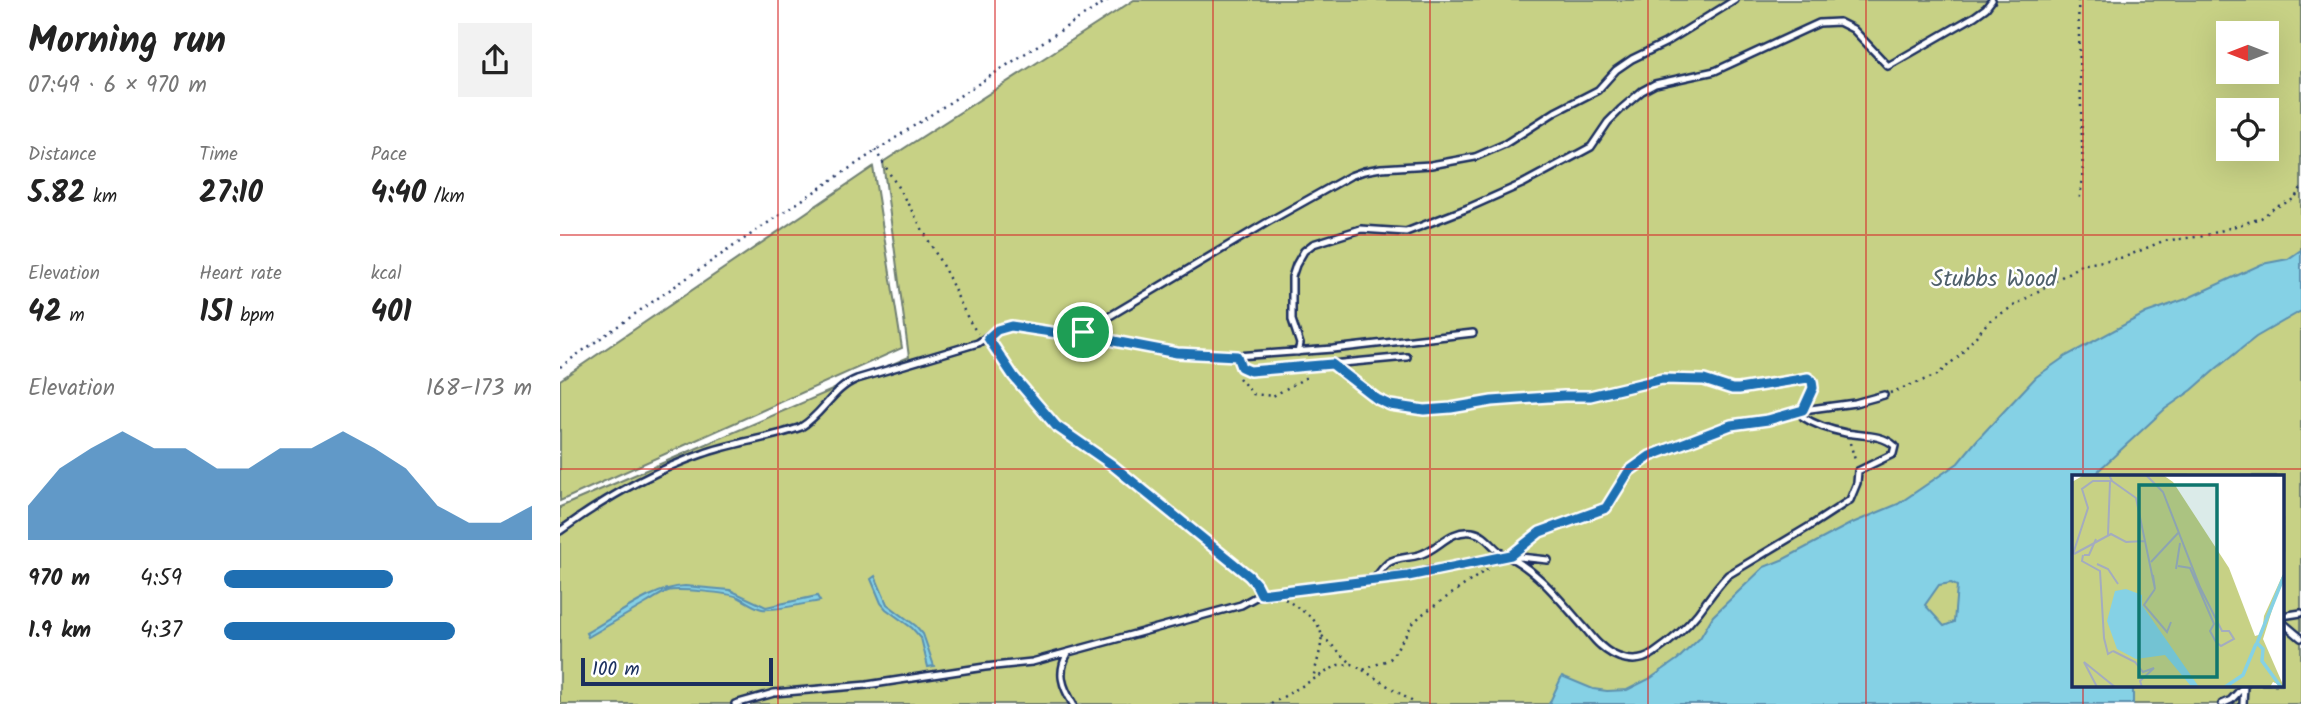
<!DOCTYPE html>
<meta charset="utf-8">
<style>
:root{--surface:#fff;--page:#f2f2f2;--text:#222;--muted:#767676;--accent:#1f6fb2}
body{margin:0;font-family:Kalam,sans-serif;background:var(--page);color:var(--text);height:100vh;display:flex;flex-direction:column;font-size:26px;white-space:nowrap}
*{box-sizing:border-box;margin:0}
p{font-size:23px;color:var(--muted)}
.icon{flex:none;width:38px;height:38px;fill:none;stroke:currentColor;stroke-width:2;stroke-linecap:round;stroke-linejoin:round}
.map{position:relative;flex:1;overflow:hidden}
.details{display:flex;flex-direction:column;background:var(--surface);width:560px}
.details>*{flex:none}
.needle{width:46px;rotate:270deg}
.controls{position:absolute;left:1656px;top:21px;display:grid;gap:14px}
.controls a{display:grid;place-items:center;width:63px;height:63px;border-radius:0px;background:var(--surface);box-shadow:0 7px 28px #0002;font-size:35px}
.scale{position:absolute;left:21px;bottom:18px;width:192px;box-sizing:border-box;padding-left:7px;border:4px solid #1b2f5e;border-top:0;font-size:19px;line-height:24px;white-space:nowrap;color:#1b2f5e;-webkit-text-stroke:5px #fff;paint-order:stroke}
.pin{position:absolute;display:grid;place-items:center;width:60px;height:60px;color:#fff;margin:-30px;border:4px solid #fff;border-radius:50%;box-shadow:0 2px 7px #0007}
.round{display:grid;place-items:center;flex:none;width:74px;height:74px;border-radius:0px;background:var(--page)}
.headline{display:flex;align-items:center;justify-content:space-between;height:119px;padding:0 28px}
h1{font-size:38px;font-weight:600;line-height:52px}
.stats{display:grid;grid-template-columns:repeat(3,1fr);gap:10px;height:119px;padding:7px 28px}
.stats div{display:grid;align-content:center}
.stats b{font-size:30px;font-weight:600}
.stats small{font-size:19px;font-weight:400}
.stats p{font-size:19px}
.chart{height:196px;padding:14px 28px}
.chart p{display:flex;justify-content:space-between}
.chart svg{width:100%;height:126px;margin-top:7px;fill:var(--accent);opacity:.7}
ul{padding:0 28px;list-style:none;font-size:23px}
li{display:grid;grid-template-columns:112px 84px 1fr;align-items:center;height:52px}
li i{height:18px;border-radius:9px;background:var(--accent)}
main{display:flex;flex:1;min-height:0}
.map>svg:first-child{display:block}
.green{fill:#c7d185;stroke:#718072;stroke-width:2;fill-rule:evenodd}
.water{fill:#85d1e5;stroke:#5b90af;stroke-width:2;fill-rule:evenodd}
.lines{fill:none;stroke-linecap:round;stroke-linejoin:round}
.lane-casing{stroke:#1b2f5e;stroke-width:10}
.path{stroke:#1b2f5e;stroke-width:2.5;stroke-dasharray:2 5;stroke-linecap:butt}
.lane{stroke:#fff;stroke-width:5}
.route-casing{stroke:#fff;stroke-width:14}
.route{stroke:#1f6fb2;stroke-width:9}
.grid{fill:none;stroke:#d62828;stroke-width:2;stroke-opacity:0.55}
.labels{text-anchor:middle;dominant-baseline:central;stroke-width:5;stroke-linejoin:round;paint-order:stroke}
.park-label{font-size:23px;fill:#4f606a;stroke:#fff}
.inset-river{fill:none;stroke:#85d1e5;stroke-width:3.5}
.inset-road{fill:none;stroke:#a4acbf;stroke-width:2}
.view{fill:#0f766e;fill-opacity:0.15;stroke:#0f766e;stroke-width:3.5}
.inset-edge{fill:none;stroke:#1b2f5e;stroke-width:3.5}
</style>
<main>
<section class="details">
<div class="headline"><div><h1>Morning run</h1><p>07:49 · 6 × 970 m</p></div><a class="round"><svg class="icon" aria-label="share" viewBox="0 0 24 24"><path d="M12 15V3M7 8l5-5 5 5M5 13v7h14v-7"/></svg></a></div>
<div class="stats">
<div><p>Distance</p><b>5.82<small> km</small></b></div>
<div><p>Time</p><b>27:10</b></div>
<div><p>Pace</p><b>4:40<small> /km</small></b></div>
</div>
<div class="stats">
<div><p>Elevation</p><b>42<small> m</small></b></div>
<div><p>Heart rate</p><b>151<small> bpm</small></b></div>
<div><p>kcal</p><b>401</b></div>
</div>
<div class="chart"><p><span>Elevation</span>168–173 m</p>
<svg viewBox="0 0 160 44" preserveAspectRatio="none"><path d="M0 44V32L10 19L20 12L30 6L40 12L50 12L60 19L70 19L80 12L90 12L100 6L110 12L120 19L130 32L140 38L150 38L160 32V44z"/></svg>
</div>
<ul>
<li><b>970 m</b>4:59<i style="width:55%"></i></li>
<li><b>1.9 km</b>4:37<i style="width:75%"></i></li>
</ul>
</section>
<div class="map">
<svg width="1741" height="704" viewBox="0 0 1741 704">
<rect width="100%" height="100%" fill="#fff"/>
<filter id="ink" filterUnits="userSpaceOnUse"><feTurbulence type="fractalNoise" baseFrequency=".0143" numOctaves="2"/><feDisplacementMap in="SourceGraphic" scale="14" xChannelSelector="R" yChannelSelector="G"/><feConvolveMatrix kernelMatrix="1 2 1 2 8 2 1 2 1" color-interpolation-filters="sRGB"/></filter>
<g filter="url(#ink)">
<path class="green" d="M 574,0 L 1741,0 L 1741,704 L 0,704 L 0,507 L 349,357 L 323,162 ZM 1668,33 L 1706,33 L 1706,72 L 1668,72 ZM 1668,110 L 1706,110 L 1706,149 L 1668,149 ZM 1514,476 L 1722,476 L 1722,685 L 1514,685 Z
M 313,167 L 342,348 L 0,501 L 0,380 Z"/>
<path class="water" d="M 1741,250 L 1741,311 L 1696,337 L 1657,368 L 1632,390 L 1605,409 L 1539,470 L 1537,476 L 1514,476 L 1514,685 L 1573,685 L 1573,704 L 989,704 L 1002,676 L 1033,689 L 1047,691 L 1067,690 L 1091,678 L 1118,659 L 1140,638 L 1153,616 L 1204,567 L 1224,559 L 1290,524 L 1338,504 L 1398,463 L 1417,440 L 1476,377 L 1506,356 L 1586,313 L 1626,299 L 1702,264 L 1728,259 ZM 1391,583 L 1397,586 L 1394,622 L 1384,626 L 1365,605 L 1379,585 Z
M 315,576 L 327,604 L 356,626 L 363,634 L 374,666 L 368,667 L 361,638 L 352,628 L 326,609 L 321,603 L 311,579 Z
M 125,586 L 170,590 L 206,607 L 257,596 L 260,601 C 249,603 212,611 202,609 C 193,607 186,601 178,597 C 169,593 117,588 108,591 C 100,594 92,600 85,604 C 66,615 47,626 28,637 L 26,633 C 55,617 92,587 125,586 Z"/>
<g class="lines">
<defs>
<path id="lane" d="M 523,332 L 554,341 L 617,353 L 677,356 L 773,349 L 913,333
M 428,338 L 454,377 L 496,426 L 551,464 L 689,576 L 696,584 L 701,594
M 738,352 L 740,344 L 732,320 L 732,277 L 736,265 L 744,251 L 753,244 L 801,229 L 846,232 L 908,208 L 962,184 L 1031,147 L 1048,122 L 1061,109 L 1082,91 L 1095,84 L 1155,71 L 1259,23 L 1279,22 L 1293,29 L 1328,66 L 1415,16 L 1426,8 L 1432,0
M 677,356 L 681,367 L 690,371 L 767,365
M 772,364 L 847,357
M 0,531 C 44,499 90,472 142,454 C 174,442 209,439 241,427 C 263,414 273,388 297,379 L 418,343 L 437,330 L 451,326 L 511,335 L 523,332 L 706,223 L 790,176 L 804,171 L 821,168 L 871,165 L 915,157 L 945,144 L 995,112 L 1038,90 L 1056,70 L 1072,59 L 1105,43 L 1175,0
M 947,556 C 977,570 1000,600 1022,625 C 1028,631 1033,639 1040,645 C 1055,659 1076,666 1094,653 C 1110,642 1126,628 1138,613 C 1148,600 1156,587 1168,575 L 1250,526 L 1290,500 L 1297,483 L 1298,471 L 1333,454 L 1335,446 C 1322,434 1303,436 1286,433 C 1271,430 1255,425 1243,417 L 1243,410 L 1295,403 L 1324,395
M 950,556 L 988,560
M 1722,616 L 1741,613
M 1722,622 L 1741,638
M 508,653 C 497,672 502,686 513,704
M 175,704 L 214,693 L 307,685 L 425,667 L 472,662 L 681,605 L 701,594 L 848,575 L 947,556 C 933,551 929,535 912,532 C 889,529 878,550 859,555 C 849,558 836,557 828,563 C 822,568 818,574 814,580
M 1662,704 L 1671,700 L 1685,685
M 1683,704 L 1684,686"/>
</defs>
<use href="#lane" class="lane-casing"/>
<path class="path" d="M 1518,0 L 1523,178 L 1519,202
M 315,150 C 341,191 365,233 388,276 C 395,290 408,323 418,333
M 0,367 C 179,239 363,119 548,0
M 783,372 L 808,394 L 817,399 L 830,405 L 864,410 L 891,408 L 932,401 L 1004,396 L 1030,396 L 1103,379 L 1144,380 L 1172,389 L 1179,389 L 1248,378 L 1252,381 L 1253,388 L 1247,400
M 679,378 L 693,394 L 713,396 L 747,377
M 1330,393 L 1377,375 L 1400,355 L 1429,321 L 1521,265 L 1565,257 L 1603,241 L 1644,236 L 1701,218 L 1714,208 L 1734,199 L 1741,188
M 1290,443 L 1296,463
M 961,548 L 980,532 L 1046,508 L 1069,471 L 1090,456 L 1171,425 L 1208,420 L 1233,413
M 725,599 C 769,628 766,628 753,678
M 762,636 L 792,664
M 803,670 L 856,704
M 711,704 L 778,665 L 792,664 L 803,670 L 830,659 L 854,622 L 864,613 L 929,568"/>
<use href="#lane" class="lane"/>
</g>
</g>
<g class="lines" filter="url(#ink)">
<defs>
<path id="route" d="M 451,326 L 511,335 L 523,332 L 554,341 L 617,353 L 677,356 L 681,367 L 690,371 L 772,364 L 817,399 L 830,405 L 864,410 L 891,408 L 932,401 L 1004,396 L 1030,396 L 1102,379 L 1144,380 L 1172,389 L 1179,389 L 1248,378 L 1252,381 L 1253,388 L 1243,410 L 1208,420 L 1171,425 L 1090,456 L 1069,471 L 1046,508 L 980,532 L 951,555 L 848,576 L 701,594 L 696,584 L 689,576 L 551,464 L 496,426 L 454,377 L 428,338 L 437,330 Z"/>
</defs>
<use href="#route" class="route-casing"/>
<use href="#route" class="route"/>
</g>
<path class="grid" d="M 218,0 L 218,704M 435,0 L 435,704M 653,0 L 653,704M 870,0 L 870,704M 1088,0 L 1088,704M 1306,0 L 1306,704M 1523,0 L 1523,476M 0,235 L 1741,235M 0,469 L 1741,469M 1523,685 L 1523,704"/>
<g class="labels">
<g class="park-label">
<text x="1434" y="280">Stubbs Wood</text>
</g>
</g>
<g transform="translate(1512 475)">
<rect width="212" height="212" fill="#fff"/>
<path d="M 12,0 L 91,0 L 101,7 L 157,93 L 183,161 L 190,159 L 192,141 L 212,97 L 191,164 L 212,212 L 201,207 L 198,212 L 0,212 L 0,7 Z" fill="#c7d185"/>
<path d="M 54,114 L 70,120 L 70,130 L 127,212 L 118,210 L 93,180 L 64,184 L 45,174 L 35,146 L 43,116 Z" fill="#85d1e5"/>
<path class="inset-river" d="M 153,212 L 171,200 L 184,169M 209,212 L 190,186 L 191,174 L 185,168 L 212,101"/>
<path class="inset-road" d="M 74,0 L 91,17 L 128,112 L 150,156 L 157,156 L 162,164 L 149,171 L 144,167 L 138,156 L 142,149 L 118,93 L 106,91M 40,6 L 64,23 L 83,114 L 81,100M 36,60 L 38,7M 1,79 L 16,33 L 10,14 L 21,6 L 40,6 L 37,0M 2,79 L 39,59 L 54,67 L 73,66M 11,80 L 10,86 L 28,96 L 32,163 L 36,179 L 41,176M 12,80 L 17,80 L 24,64M 79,87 L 107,57M 25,89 L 36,94 L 46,109M 104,94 L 108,68M 83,114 L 72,130 L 95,157 L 99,147M 41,176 L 63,187 L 71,197 L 82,193 L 68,206 L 70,212M 25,212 L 12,187 L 43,212"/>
<path class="view" d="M 67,10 L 145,10 L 145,202 L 67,202 Z"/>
<rect width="212" height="212" class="inset-edge"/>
</g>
</svg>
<div class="controls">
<a><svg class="needle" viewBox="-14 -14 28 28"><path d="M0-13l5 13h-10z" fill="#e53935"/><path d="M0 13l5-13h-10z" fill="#767676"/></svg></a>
<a><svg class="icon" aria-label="locate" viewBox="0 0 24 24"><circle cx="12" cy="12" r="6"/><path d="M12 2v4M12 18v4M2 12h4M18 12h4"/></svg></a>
</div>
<div class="scale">100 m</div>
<div class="pin" style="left:523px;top:332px;background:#1e9e55"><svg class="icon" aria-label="arrive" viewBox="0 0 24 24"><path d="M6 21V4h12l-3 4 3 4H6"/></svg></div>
</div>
</main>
